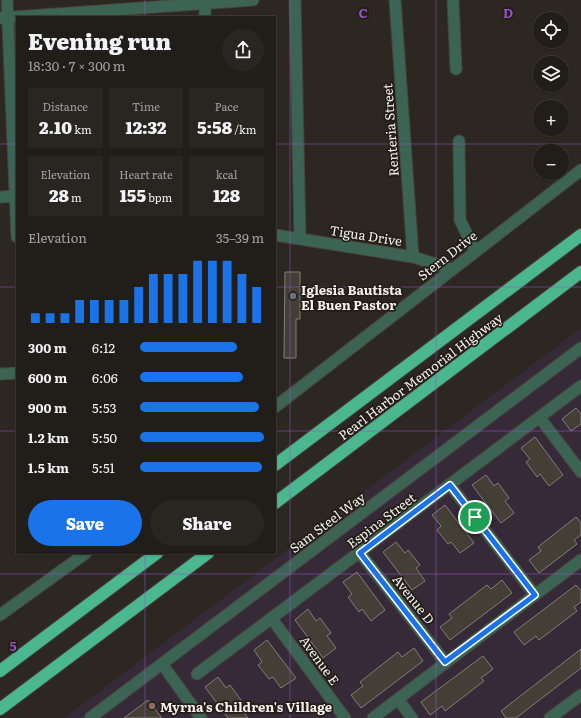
<!DOCTYPE html>
<meta charset="utf-8">
<style>
:root{--surface:#211d18;--page:#292621;--text:#f1f3f6;--muted:#a2a2a2;--line:#3e3b37;--accent:#1a73e8}
body{margin:0;font-family:Literata,serif;background:var(--page);color:var(--text);height:100vh;display:flex;flex-direction:column;font-size:15px;white-space:nowrap}
*{box-sizing:border-box;margin:0}
p{font-size:13px;color:var(--muted)}
.icon{flex:none;width:22px;height:22px;fill:none;stroke:currentColor;stroke-width:2;stroke-linecap:round;stroke-linejoin:round}
.map{position:relative;flex:1;overflow:hidden}
.sheet{position:absolute;left:16px;top:16px;width:260px;height:538px;display:flex;flex-direction:column;background:var(--surface);border-radius:0px;box-shadow:0 1px 3px #0004,0 0 0 1px var(--line)}
.sheet>*{flex:none}
.tools{position:absolute;left:533px;top:12px;display:grid;gap:8px}
.tools a{display:grid;place-items:center;width:36px;height:36px;border-radius:50%;background:var(--surface);box-shadow:0 1px 3px #0004,0 0 0 1px var(--line);font-size:20px}
.pin{position:absolute;display:grid;place-items:center;width:34px;height:34px;color:#fff;margin:-17px;border:2px solid #fff;border-radius:50%;box-shadow:0 1px 4px #0007}
.round{display:grid;place-items:center;flex:none;width:42px;height:42px;border-radius:21px;background:var(--page)}
.overview{display:flex;align-items:center;justify-content:space-between;height:68px;padding:0 12px}
h1{font-size:22px;font-weight:800;line-height:30px}
.figures{display:grid;grid-template-columns:repeat(3,1fr);gap:6px;height:68px;padding:4px 12px}
.figures div{display:grid;align-content:center;border-radius:0px;background:var(--page);text-align:center}
.figures b{font-size:17px;font-weight:800}
.figures small{font-size:11px;font-weight:400}
.figures p{font-size:11px}
.chart{height:112px;padding:8px 12px}
.chart p{display:flex;justify-content:space-between}
.chart svg{width:100%;height:72px;margin-top:4px;stroke:var(--accent);stroke-width:6}
.action{display:flex;gap:8px;margin-top:auto;padding:8px 12px}
.action a{flex:1;height:46px;border-radius:24px;background:var(--accent);color:#fff;font-size:16px;font-weight:800;line-height:46px;text-align:center}
.action a+a{background:var(--page);color:var(--text)}
ul{padding:0 12px;list-style:none;font-size:13px}
li{display:grid;grid-template-columns:64px 48px 1fr;align-items:center;height:30px}
li i{height:10px;border-radius:5px;background:var(--accent)}
.map>svg:first-child{display:block}
.education{fill:#362a39}
.building{fill:#433e36;stroke:#847e75}
.lines{fill:none;stroke-linecap:round;stroke-linejoin:round}
.minor-casing{stroke:#48433d;stroke-width:13}
.highway-casing{stroke:#48433d;stroke-width:14}
.minor{stroke:#3c6454;stroke-width:11}
.highway{stroke:#4ab791;stroke-width:12}
.route-casing{stroke:#fff;stroke-width:8}
.route{stroke:#1a73e8;stroke-width:5}
.grid{fill:none;stroke:#9353c8;stroke-width:1;stroke-opacity:0.55}
.worship-dot{fill:#6b7280;stroke:#221d16;stroke-width:1.5}
.education-dot{fill:#8d6e63;stroke:#221d16;stroke-width:1.5}
.labels{text-anchor:middle;dominant-baseline:central;stroke-width:3.5;stroke-linejoin:round;paint-order:stroke}
.street-label{font-size:13px;fill:#f4f1ec;stroke:#221d16}
.poi-label{font-size:13px;font-weight:bold;fill:#f4f1ec;stroke:#221d16;text-anchor:start}
.grid-label{font-size:13px;text-anchor:middle;font-weight:bold;fill:#9353c8;stroke:#221d16;stroke-width:3.5;stroke-linejoin:round;paint-order:stroke}
</style>
<div class="map">
<svg width="581" height="718" viewBox="0 0 581 718">
<rect width="100%" height="100%" fill="#2c2720"/>
<path class="education" d="M 581,328 L 581,718 L 64,718 Z"/>
<path class="building" d="M 285,272 L 300,272 L 300,319 L 296,319 L 296,358 L 284,358 Z
M 576,408 L 581,414 L 581,424 L 571,431 L 562,419 Z
M 535,437 L 563,475 L 549,486 L 540,474 L 537,477 L 526,462 L 530,459 L 521,448 Z
M 486,475 L 494,486 L 498,483 L 509,498 L 505,501 L 514,513 L 501,523 L 472,485 Z
M 445,505 L 474,543 L 460,553 L 451,542 L 448,544 L 437,530 L 441,526 L 432,515 Z
M 576,517 L 581,523 L 581,535 L 574,540 L 577,544 L 539,573 L 529,560 L 541,551 L 538,547 Z
M 396,542 L 405,553 L 408,550 L 420,565 L 416,568 L 425,581 L 412,590 L 383,552 Z
M 357,572 L 385,610 L 371,621 L 362,609 L 359,612 L 348,597 L 352,594 L 343,582 Z
M 502,580 L 512,593 L 450,640 L 440,627 L 452,618 L 449,614 L 487,585 L 491,589 Z
M 576,585 L 581,591 L 581,602 L 574,607 L 577,611 L 539,640 L 536,636 L 524,645 L 514,632 Z
M 308,609 L 316,621 L 320,618 L 331,633 L 327,636 L 336,648 L 323,658 L 295,620 Z
M 267,640 L 296,678 L 281,688 L 273,677 L 269,679 L 258,665 L 262,662 L 254,650 Z
M 414,648 L 423,661 L 361,708 L 351,695 L 363,686 L 360,682 L 398,652 L 402,657 Z
M 581,649 L 581,668 L 516,718 L 506,718 L 501,711 Z
M 483,656 L 493,669 L 481,678 L 484,681 L 445,711 L 442,706 L 430,715 L 421,702 Z
M 218,677 L 226,688 L 230,685 L 241,700 L 237,704 L 248,718 L 228,718 L 205,687 Z
M 148,700 L 162,718 L 124,718 Z"/>
<g class="lines">
<defs>
<path id="minor" d="M 7,0 L 17,237
M 205,0 L 205,17
M 295,0 L 300,239
M 395,0 L 413,257
M 453,0 L 456,69
M 0,18 L 253,0
M 459,141 L 460,220 L 475,251
M 0,197 L 17,196
M 275,235 L 413,257 L 452,269
M 0,374 L 17,373
M 275,407 L 581,170
M 540,418 L 581,472
M 450,485 L 535,595
M 360,553 L 445,662
M 0,615 L 86,553
M 272,619 L 345,718
M 162,664 L 201,718
M 197,674 L 581,386
M 398,699 L 412,718
M 90,718 L 581,348
M 373,718 L 581,560
M 550,718 L 581,695"/>
<path id="highway" d="M 275,465 L 581,235
M 275,503 L 581,272
M 0,671 L 157,553
M 0,709 L 208,553"/>
</defs>
<use href="#minor" class="minor-casing"/>
<use href="#highway" class="highway-casing"/>
<use href="#minor" class="minor"/>
<use href="#highway" class="highway"/>
</g>
<g class="lines">
<defs>
<path id="route" d="M 450,485 L 535,595 L 445,662 L 360,553 Z"/>
</defs>
<use href="#route" class="route-casing"/>
<use href="#route" class="route"/>
</g>
<path class="grid" d="M 145,0 L 145,17M 290,0 L 290,718M 436,0 L 436,718M 0,144 L 17,144M 275,144 L 581,144M 0,287 L 17,287M 275,287 L 581,287M 0,431 L 17,431M 275,431 L 581,431M 145,553 L 145,718M 0,574 L 581,574"/>
<circle class="worship-dot" cx="293" cy="296" r="4"/>
<circle class="education-dot" cx="152" cy="706" r="4"/>
<g class="labels">
<g class="street-label">
<text transform="translate(390 130) rotate(-94)">Renteria Street</text>
<text transform="translate(366 235) rotate(9)">Tigua Drive</text>
<text transform="translate(447 255) rotate(-38)">Stern Drive</text>
<text transform="translate(420 376) rotate(-37)">Pearl Harbor Memorial Highway</text>
<text transform="translate(381 520) rotate(-37)">Espina Street</text>
<text transform="translate(327 522) rotate(-37)">Sam Steel Way</text>
<text transform="translate(414 599) rotate(52)">Avenue D</text>
<text transform="translate(320 660) rotate(54)">Avenue E</text>
</g>
<g class="poi-label">
<text x="301" y="289">Iglesia Bautista<tspan x="301" dy="15">El Buen Pastor</tspan></text>
<text x="160" y="706">Myrna's Children's Village</text>
</g>
</g>
<g class="grid-label">
<text x="363" y="18">C</text>
<text x="508" y="18">D</text>
<text x="13" y="651">5</text>
</g>
</svg>
<div class="tools">
<a><svg class="icon" aria-label="locate" viewBox="0 0 24 24"><circle cx="12" cy="12" r="6"/><path d="M12 2v4M12 18v4M2 12h4M18 12h4"/></svg></a>
<a><svg class="icon" aria-label="layers" viewBox="0 0 24 24"><path d="M12 4l9 5-9 5-9-5zM3 14l9 5 9-5"/></svg></a>
<a>+</a>
<a>−</a>
</div>
<div class="pin" style="left:475px;top:517px;background:#1e9e55"><svg class="icon" aria-label="arrive" viewBox="0 0 24 24"><path d="M6 21V4h12l-3 4 3 4H6"/></svg></div>
<section class="sheet">
<div class="overview"><div><h1>Evening run</h1><p>18:30 · 7 × 300 m</p></div><a class="round"><svg class="icon" aria-label="share" viewBox="0 0 24 24"><path d="M12 15V3M7 8l5-5 5 5M5 13v7h14v-7"/></svg></a></div>
<div class="figures">
<div><p>Distance</p><b>2.10<small> km</small></b></div>
<div><p>Time</p><b>12:32</b></div>
<div><p>Pace</p><b>5:58<small> /km</small></b></div>
</div>
<div class="figures">
<div><p>Elevation</p><b>28<small> m</small></b></div>
<div><p>Heart rate</p><b>155<small> bpm</small></b></div>
<div><p>kcal</p><b>128</b></div>
</div>
<div class="chart"><p><span>Elevation</span>35–39 m</p>
<svg viewBox="0 0 160 44" preserveAspectRatio="none"><path d="M5 44V38M15 44V38M25 44V38M35 44V30M45 44V30M55 44V30M65 44V30M75 44V22M85 44V14M95 44V14M105 44V14M115 44V6M125 44V6M135 44V6M145 44V14M155 44V22"/></svg>
</div>
<ul>
<li><b>300 m</b>6:12<i style="width:78%"></i></li>
<li><b>600 m</b>6:06<i style="width:83%"></i></li>
<li><b>900 m</b>5:53<i style="width:96%"></i></li>
<li><b>1.2 km</b>5:50<i style="width:100%"></i></li>
<li><b>1.5 km</b>5:51<i style="width:98%"></i></li>
</ul>
<div class="action"><a>Save</a><a>Share</a></div>
</section>
</div>
